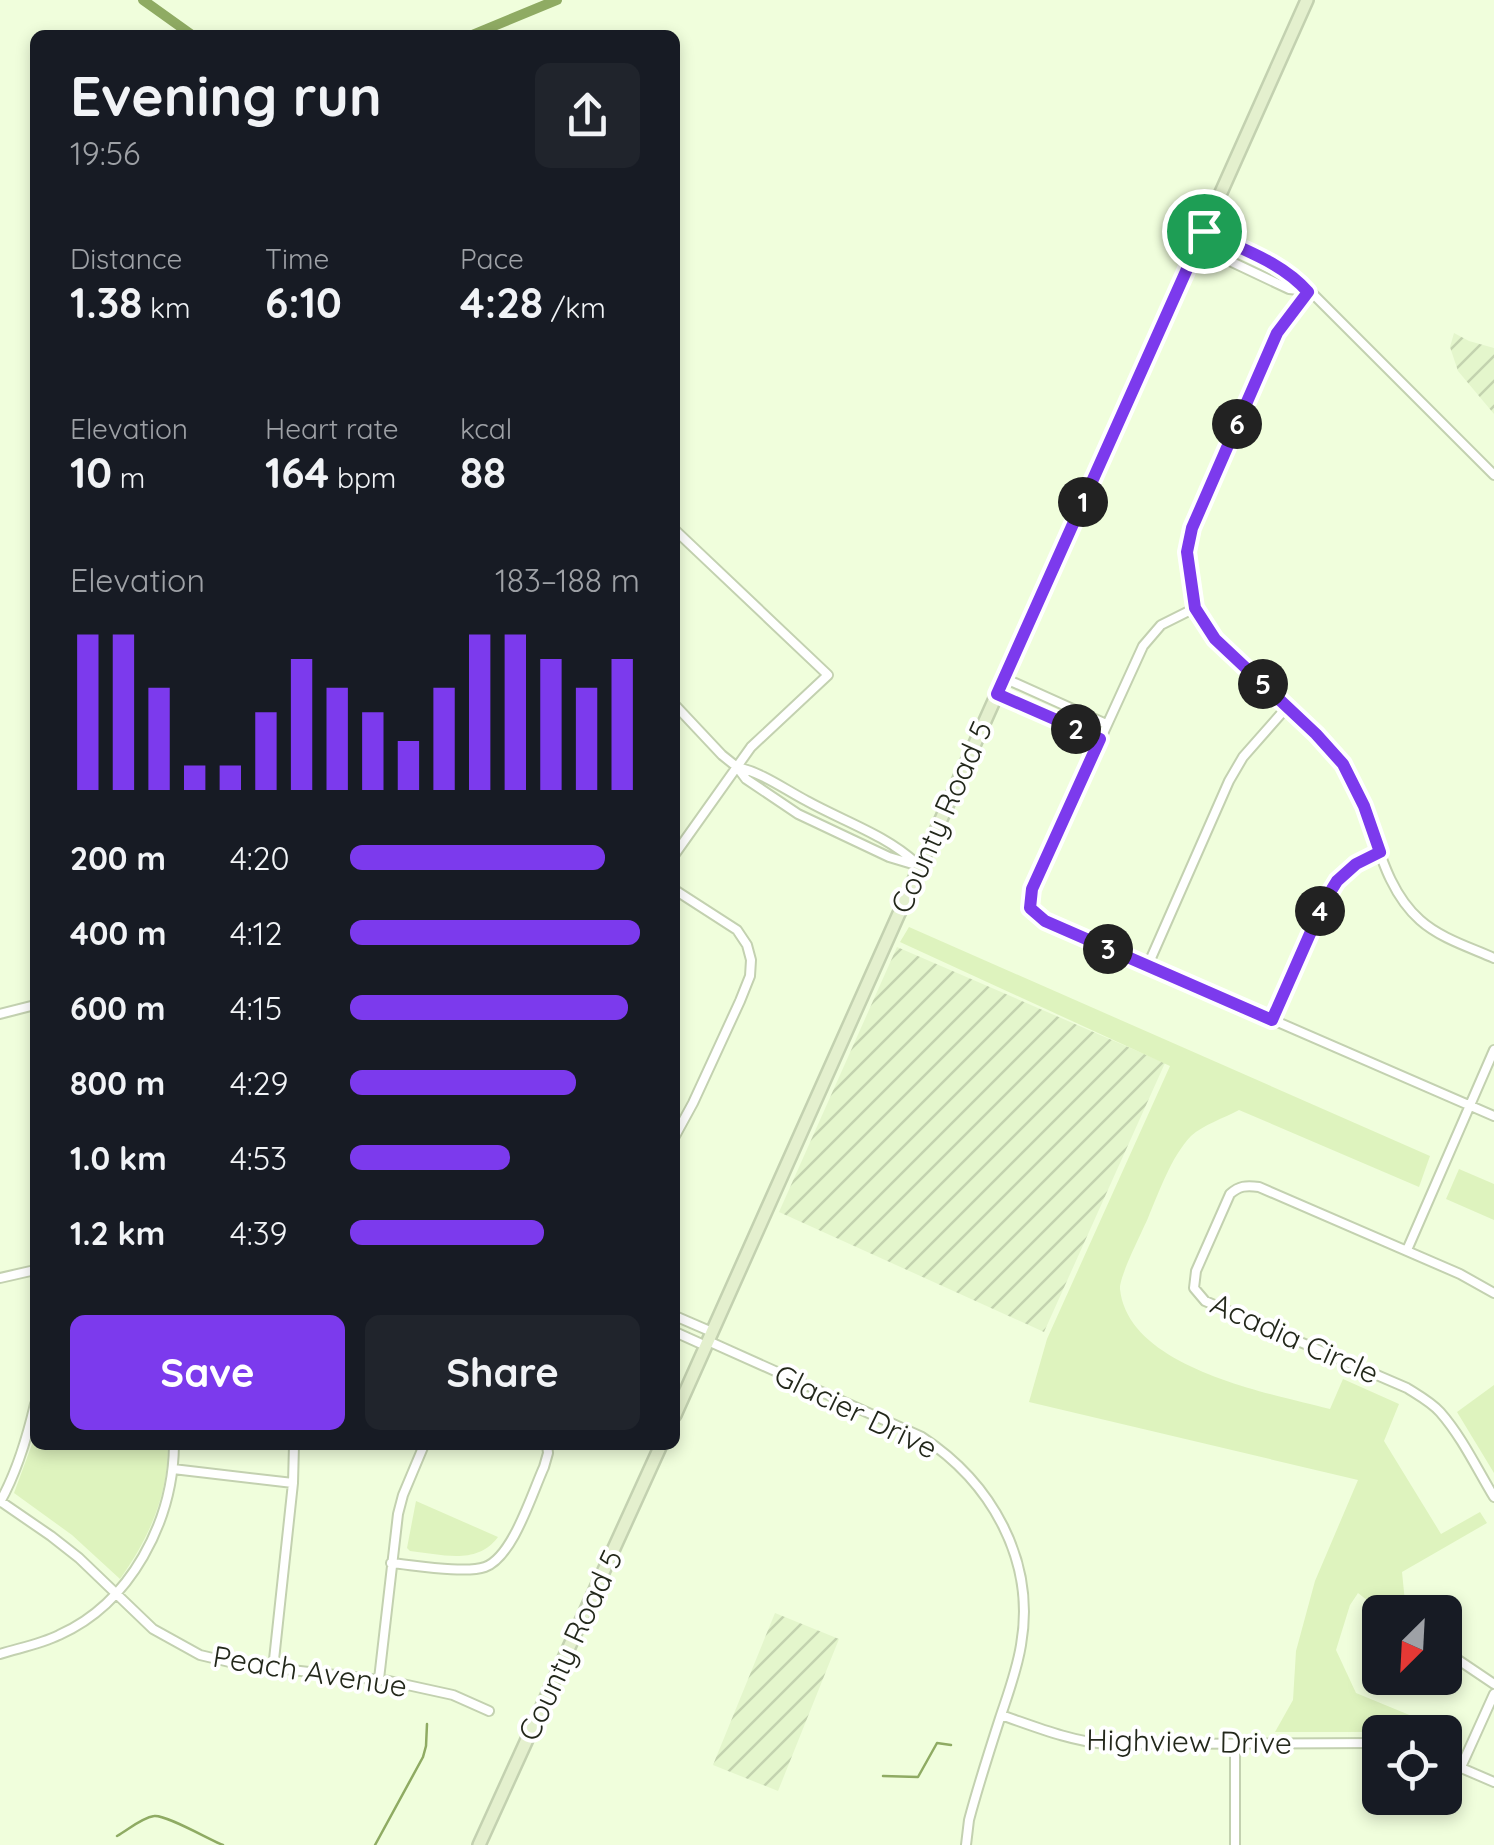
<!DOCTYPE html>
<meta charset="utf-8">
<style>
:root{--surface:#171b24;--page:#20242c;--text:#f1f3f6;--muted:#9ea1a6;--accent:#7c3aed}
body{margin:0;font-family:Quicksand,sans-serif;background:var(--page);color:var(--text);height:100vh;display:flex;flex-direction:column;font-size:38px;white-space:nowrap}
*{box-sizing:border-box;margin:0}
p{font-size:32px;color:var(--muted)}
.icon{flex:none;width:55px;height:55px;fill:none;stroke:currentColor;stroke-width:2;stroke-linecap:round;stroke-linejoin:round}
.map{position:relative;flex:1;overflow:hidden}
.drawer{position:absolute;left:30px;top:30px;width:650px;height:1420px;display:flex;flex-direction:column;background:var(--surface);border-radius:15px;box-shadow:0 5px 15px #0003}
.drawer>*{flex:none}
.needle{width:65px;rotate:204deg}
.controls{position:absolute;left:1362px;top:1595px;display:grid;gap:20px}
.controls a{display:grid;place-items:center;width:100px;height:100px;border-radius:15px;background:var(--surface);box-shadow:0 5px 15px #0003;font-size:50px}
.pin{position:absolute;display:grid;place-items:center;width:85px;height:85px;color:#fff;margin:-42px;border:5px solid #fff;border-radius:50%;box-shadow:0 2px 10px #0007}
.km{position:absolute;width:50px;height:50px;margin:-25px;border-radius:50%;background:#222;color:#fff;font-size:28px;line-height:50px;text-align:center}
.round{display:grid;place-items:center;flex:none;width:105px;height:105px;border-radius:15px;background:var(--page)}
.overview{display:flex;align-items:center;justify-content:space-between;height:170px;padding:0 40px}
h1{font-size:55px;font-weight:700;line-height:75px}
.figures{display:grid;grid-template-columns:repeat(3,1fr);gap:15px;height:170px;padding:10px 40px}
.figures div{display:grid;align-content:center}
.figures b{font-size:42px;font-weight:700}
.figures small{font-size:28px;font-weight:400}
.figures p{font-size:28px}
.chart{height:280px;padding:20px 40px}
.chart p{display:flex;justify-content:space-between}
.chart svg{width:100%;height:180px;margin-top:10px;stroke:var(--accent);stroke-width:6}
.action{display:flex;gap:20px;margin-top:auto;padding:20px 40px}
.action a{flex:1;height:115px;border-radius:15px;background:var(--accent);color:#fff;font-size:40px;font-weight:700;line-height:115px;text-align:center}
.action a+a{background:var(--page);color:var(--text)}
ul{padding:0 40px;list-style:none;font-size:32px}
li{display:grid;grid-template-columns:160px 120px 1fr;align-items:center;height:75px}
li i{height:25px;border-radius:12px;background:var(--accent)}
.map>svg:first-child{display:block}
.industrial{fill:url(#industrial-furrows)}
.park{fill:#def3be}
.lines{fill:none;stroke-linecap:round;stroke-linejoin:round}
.stream{stroke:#8fab63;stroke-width:2.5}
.canal{stroke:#8fab63;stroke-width:10}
.street-casing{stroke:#c3d1b0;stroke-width:12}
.secondary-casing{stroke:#c3d1b0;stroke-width:16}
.street{stroke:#fff;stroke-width:8}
.secondary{stroke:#e4f0ce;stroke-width:11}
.route-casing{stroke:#fff;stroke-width:20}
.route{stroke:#7c3aed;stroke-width:12}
.labels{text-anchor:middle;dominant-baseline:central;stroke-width:8;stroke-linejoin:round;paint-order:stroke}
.street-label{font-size:30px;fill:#23281b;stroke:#fff}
</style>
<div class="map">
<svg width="1494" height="1845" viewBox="0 0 1494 1845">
<defs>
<pattern id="industrial-furrows" width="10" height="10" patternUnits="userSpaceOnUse" patternTransform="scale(2.5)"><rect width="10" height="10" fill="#e4f6cc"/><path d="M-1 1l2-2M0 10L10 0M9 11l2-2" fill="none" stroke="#c3d3af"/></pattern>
</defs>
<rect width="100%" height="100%" fill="#f0fedc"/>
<path class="industrial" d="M 1454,333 L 1469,341 L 1494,348 L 1494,414 L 1458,371 L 1450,347 Z
M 897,947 L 1165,1063 L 1044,1332 L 779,1212 Z
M 775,1613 L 839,1639 L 778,1791 L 713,1765 Z"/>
<path class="park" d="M 909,927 L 1430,1156 L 1419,1187 L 1239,1110 C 1224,1118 1203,1125 1191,1136 C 1171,1157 1159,1192 1148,1218 C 1142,1232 1119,1277 1120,1289 C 1128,1368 1268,1393 1330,1409 L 1343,1379 L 1399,1404 L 1384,1441 L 1441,1534 L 1480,1512 L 1487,1523 L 1402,1572 L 1406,1612 L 1382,1612 L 1358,1593 L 1350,1605 L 1336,1650 L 1356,1693 L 1458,1735 L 1450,1751 L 1445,1749 L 1445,1732 L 1275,1732 L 1293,1700 L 1296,1651 L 1315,1581 L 1358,1480 L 1029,1402 L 1047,1339 L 1170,1066 L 900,942 Z
M 1459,1169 L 1494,1184 L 1494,1220 L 1446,1199 Z
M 1494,1385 L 1494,1473 L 1457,1412 Z
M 35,1436 L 35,1445 L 168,1445 C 168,1496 149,1538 120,1579 L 72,1535 L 14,1493 Z
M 416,1501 L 498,1537 C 477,1566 441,1554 410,1551 L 407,1548 Z"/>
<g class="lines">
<path class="stream" d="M 883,1776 L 918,1777 L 937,1743 L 951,1745
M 117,1836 C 128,1830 141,1818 154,1816 C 165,1814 208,1839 223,1845
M 375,1845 L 423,1757 L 426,1746 L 427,1724"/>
<path class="canal" d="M 143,0 L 192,35
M 472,35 L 557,0"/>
<defs>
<path id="street" d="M 1204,231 L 1277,265 L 1296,277 L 1494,475
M 1198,246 L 1289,289 L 1308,291
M 1308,291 L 1277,333 L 1192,528 C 1187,554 1185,587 1197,610 C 1227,670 1306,709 1343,765 C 1375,812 1376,881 1420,920 C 1440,938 1469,947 1494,958
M 675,530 L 828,675 L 751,747 L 675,854
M 1195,608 L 1161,625 L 1143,646 L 1032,889 L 1030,908 L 1045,921 L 1494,1116
M 1004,678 L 1106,724
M 997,694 L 1100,739
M 675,705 L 722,755 L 737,767 L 746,779 L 798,814 L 889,857 L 919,866
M 737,767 C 763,773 784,789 807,801 C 843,821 886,835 916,863
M 675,890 L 737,930 L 747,945 L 751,960 L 750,976 L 740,1001 L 693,1103 L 675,1136
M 1148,965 L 1229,781 L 1243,757 L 1287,707
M 0,1014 L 35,1005
M 1272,1020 L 1324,902 L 1337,881 L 1355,864 L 1380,852
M 1407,1250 L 1494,1050
M 0,1278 L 35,1270
M 1494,1293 L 1460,1274 L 1259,1187 C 1246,1185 1239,1186 1230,1194 L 1196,1271 L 1194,1288 L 1205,1301 L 1407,1388 C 1418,1395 1431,1402 1440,1412 C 1462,1437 1477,1469 1494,1497
M 675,1316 L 712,1332
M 675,1332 L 706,1346
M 708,1341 L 922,1437 C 991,1482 1036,1560 1021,1645 C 1017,1670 1008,1694 1000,1718 C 989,1752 978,1786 969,1820 L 966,1845
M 173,1469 L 293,1483
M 0,1501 L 51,1536 L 79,1558 L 153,1629 L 200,1655 L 238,1664 L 389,1681 L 453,1695 L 489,1711
M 0,1502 C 17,1472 27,1438 35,1404
M 391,1563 C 414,1565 465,1574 485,1567 C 513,1557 532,1493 544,1467 L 548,1453 L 547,1445
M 1445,1651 L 1494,1684
M 0,1654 C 19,1648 41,1644 59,1635 C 131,1603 173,1521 174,1445
M 273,1669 L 293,1483 L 294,1445
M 379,1679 L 398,1514 L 403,1495 L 424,1445
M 1001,1715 C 1036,1727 1070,1741 1106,1744 L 1380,1743
M 1445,1761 L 1494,1782
M 1461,1767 L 1494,1694
M 1235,1845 L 1235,1744"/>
<path id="secondary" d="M 675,1415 L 1307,0
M 479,1845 L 661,1445"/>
</defs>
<use href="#street" class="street-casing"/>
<use href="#secondary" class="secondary-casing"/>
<use href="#street" class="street"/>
<use href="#secondary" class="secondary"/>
</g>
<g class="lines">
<defs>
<path id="route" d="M 1204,231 C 1240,249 1281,261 1308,292 L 1277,333 L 1192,528 L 1187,552 L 1195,608 L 1215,639 L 1316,734 L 1343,764 L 1364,806 L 1380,852 L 1356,864 L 1337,881 L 1324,902 L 1272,1020 L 1045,921 L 1030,908 L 1032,889 L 1100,739 L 997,694 Z"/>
</defs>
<use href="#route" class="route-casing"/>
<use href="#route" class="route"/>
</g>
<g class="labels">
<g class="street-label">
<text transform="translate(941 817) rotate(-66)">County Road 5</text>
<text transform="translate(1295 1338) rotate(24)">Acadia Circle</text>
<text transform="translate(856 1411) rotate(26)">Glacier Drive</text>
<text transform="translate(570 1645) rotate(-65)">County Road 5</text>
<text transform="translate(310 1671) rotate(9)">Peach Avenue</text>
<text transform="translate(1189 1741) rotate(1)">Highview Drive</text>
</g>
</g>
</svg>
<div class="controls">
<a><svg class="needle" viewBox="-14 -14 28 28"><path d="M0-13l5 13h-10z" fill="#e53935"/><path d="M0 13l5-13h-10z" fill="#9ea1a6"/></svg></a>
<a><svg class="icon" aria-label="locate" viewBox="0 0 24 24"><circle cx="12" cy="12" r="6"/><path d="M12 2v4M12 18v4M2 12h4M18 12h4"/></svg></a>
</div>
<div class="pin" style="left:1204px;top:231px;background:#1e9e55"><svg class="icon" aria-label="arrive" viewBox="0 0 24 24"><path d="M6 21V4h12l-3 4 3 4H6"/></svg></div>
<b class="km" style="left:1083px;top:502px">1</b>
<b class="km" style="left:1076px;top:729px">2</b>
<b class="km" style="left:1108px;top:949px">3</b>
<b class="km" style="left:1320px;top:911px">4</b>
<b class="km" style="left:1263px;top:684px">5</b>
<b class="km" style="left:1237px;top:424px">6</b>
<section class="drawer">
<div class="overview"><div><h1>Evening run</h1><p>19:56</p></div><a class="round"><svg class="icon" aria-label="share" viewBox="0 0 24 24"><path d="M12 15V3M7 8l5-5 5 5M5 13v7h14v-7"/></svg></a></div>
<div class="figures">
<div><p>Distance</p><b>1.38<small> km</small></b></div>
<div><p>Time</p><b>6:10</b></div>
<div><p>Pace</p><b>4:28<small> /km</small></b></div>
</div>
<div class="figures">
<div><p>Elevation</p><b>10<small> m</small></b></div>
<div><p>Heart rate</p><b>164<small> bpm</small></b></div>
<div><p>kcal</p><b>88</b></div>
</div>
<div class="chart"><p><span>Elevation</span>183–188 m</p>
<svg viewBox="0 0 160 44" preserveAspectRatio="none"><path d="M5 44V6M15 44V6M25 44V19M35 44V38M45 44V38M55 44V25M65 44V12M75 44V19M85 44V25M95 44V32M105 44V19M115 44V6M125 44V6M135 44V12M145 44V19M155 44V12"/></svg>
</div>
<ul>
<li><b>200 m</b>4:20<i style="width:88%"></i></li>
<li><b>400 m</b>4:12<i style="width:100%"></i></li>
<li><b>600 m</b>4:15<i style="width:96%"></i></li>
<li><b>800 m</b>4:29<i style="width:78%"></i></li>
<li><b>1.0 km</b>4:53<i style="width:55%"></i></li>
<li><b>1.2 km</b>4:39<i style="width:67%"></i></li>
</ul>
<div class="action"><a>Save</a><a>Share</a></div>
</section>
</div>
